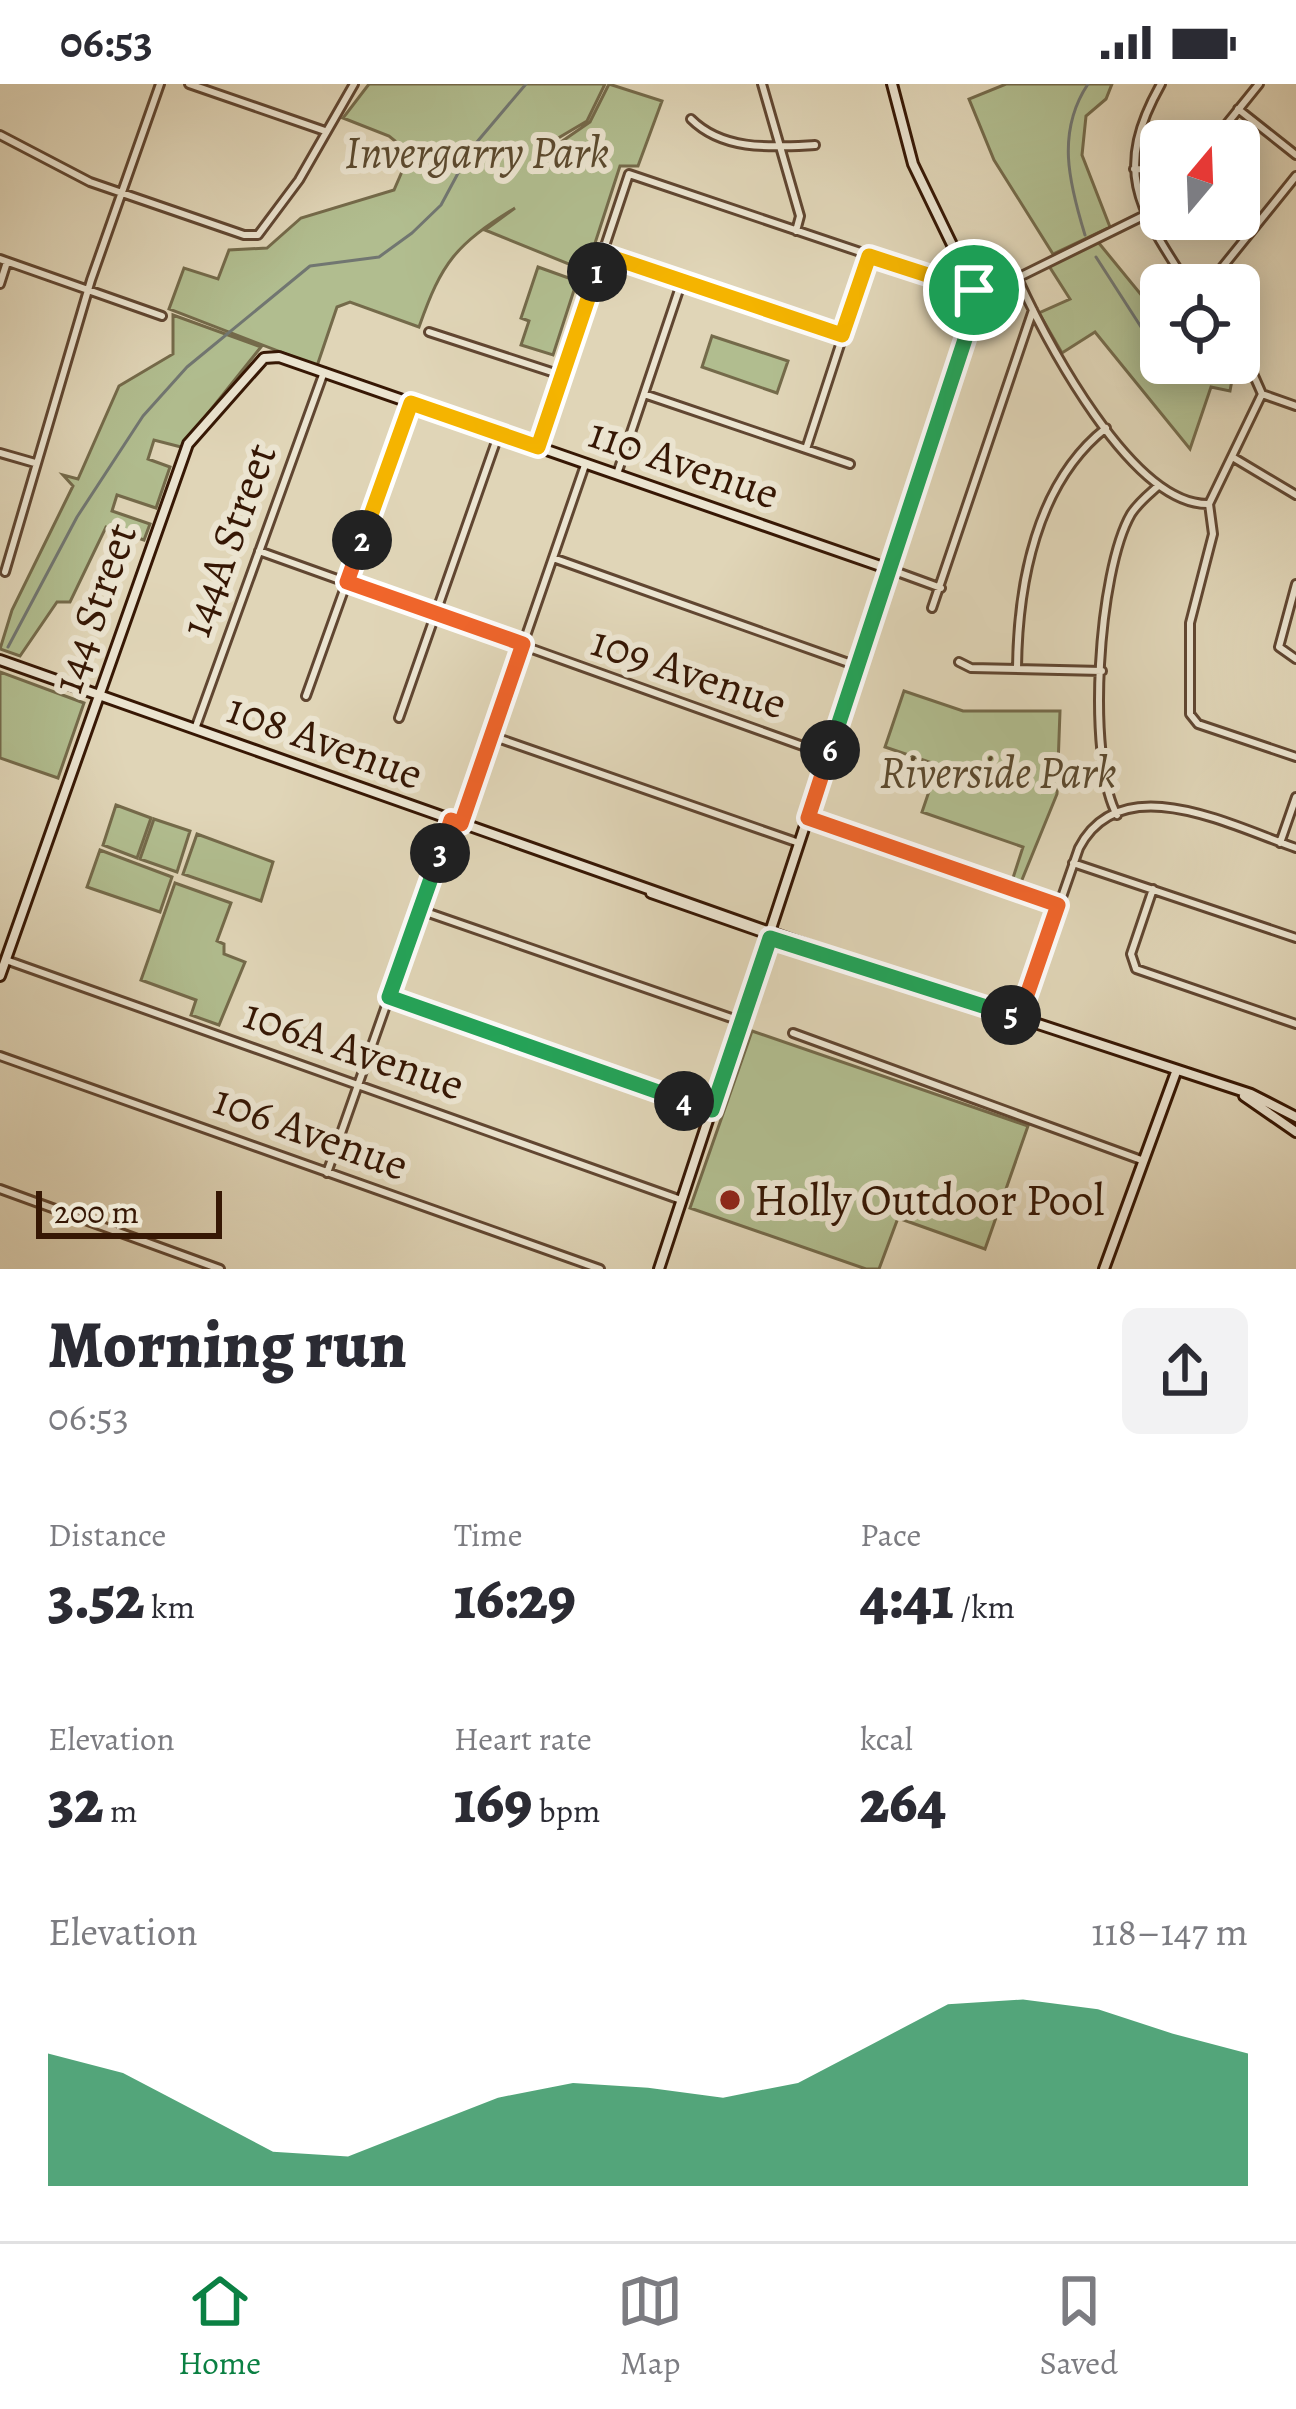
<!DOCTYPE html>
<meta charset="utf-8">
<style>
:root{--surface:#fff;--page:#f2f2f3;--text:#2b2b33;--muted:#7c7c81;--line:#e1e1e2;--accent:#0b8043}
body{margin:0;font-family:Alegreya,serif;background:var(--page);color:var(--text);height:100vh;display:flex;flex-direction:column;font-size:45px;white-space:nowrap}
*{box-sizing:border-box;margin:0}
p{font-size:39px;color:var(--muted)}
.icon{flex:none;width:66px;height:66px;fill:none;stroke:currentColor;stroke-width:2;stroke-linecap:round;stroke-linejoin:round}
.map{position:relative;height:1185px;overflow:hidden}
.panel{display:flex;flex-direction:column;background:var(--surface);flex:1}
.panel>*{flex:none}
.needle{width:78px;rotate:19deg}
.tools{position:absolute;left:1140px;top:36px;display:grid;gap:24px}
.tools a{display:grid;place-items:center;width:120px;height:120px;border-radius:18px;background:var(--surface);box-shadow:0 6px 30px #0003;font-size:60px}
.scale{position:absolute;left:36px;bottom:30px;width:186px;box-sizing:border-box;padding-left:12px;border:6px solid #361704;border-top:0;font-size:33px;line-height:42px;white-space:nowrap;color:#361704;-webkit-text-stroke:9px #ebe4d0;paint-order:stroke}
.pin{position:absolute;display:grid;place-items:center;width:102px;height:102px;color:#fff;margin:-51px;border:6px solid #fff;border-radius:50%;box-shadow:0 3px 12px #0007}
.km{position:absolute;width:60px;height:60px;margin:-30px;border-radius:50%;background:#222;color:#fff;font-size:33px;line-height:60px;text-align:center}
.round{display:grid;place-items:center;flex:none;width:126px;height:126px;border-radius:18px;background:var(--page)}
.summary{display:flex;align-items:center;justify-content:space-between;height:204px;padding:0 48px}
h1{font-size:66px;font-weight:800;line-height:90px}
.metrics{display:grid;grid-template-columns:repeat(3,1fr);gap:18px;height:204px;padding:12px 48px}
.metrics div{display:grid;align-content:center}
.metrics b{font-size:60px;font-weight:800}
.metrics small{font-size:33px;font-weight:400}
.metrics p{font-size:33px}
.chart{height:336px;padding:24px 48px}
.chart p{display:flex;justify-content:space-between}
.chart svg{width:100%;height:216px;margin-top:12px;fill:var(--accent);opacity:.7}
.status{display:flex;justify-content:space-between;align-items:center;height:84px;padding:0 60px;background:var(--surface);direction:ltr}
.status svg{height:33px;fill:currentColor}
.menu{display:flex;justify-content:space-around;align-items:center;height:168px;border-top:3px solid var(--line);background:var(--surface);font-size:33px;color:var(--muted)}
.menu a{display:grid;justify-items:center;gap:6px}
.menu .current{color:var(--accent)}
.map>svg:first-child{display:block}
.green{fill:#b1bd8f;stroke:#746a4a;stroke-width:3}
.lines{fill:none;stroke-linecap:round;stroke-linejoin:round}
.stream{stroke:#717671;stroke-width:3}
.street-casing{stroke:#604631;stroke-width:12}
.secondary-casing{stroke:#361704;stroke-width:14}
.street{stroke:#ebe4d0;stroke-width:6}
.secondary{stroke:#ebe4d0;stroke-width:8}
.split-1-casing{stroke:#fff;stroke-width:24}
.split-2-casing{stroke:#fff;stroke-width:24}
.split-3-casing{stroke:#fff;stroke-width:24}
.split-4-casing{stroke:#fff;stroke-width:24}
.split-5-casing{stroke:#fff;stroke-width:24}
.split-6-casing{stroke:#fff;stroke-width:24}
.split-7-casing{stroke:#fff;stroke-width:24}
.split-1{stroke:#f5b400;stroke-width:15}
.split-2{stroke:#f5b400;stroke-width:15}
.split-3{stroke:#f0652b;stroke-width:15}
.split-4{stroke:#22a559;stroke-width:15}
.split-5{stroke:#22a559;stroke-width:15}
.split-6{stroke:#f0652b;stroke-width:15}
.split-7{stroke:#22a559;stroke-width:15}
.poi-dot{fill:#8f2418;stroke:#ebe4d0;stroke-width:4.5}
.labels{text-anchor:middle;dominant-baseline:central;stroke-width:12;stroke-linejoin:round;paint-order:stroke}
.park-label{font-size:45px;font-style:italic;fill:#5b492e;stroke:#ebe4d0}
.street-label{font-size:45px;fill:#361704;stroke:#ebe4d0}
.poi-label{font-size:45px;fill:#361704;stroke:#ebe4d0;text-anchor:start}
</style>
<div class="status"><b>06:53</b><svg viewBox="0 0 49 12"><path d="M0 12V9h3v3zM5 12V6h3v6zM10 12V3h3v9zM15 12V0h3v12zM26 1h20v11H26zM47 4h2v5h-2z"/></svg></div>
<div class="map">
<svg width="1296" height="1185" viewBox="0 0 1296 1185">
<rect width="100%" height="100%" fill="#e0d5b7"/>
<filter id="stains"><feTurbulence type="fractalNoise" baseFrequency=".00167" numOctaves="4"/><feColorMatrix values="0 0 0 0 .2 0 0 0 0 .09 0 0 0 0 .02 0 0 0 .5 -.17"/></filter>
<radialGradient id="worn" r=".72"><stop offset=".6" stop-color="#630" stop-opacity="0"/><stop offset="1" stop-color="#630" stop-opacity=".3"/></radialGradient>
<path class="green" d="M 369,0 L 605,0 L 587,37 L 555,56 L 550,84 L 558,60 L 590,38 L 609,0 L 662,17 L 638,82 L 620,82 L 586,187 L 485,146 L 515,124 C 455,161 442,178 419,243 L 350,218 L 337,223 L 317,282 L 169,225 L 184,184 L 218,195 L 229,166 L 267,164 L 301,134 L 394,106 L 410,69 L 389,52 L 343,34 Z
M 1006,0 L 1112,0 L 1106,15 L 1086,32 L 1082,71 L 1110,143 L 1053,170 L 994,76 L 969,15 Z
M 1098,158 L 1161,235 L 1161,279 L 1205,279 L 1232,296 L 1230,307 L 1211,303 L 1190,365 L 1095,248 L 1062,269 L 1039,229 L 1070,215 L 1049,182 Z
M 538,183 L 577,197 L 553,271 L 521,261 L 529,237 L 521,234 Z
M 173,231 L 261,263 L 181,363 L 154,356 L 148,375 L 170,383 L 156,424 L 117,411 L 112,427 L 150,440 L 144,456 L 106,443 L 70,518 L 57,518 L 20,572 L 0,565 L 12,526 L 73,402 L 63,391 L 78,395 L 119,302 L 173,270 Z
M 712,252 L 788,277 L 777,309 L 702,283 Z
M 0,588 L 84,619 L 58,694 L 0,674 Z
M 904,607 L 963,627 L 1060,627 L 1057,710 L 1019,803 L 1011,800 L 1023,763 L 922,728 L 938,681 L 885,663 Z
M 116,721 L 151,734 L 137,774 L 103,761 Z
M 154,735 L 190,747 L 177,788 L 140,775 Z
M 197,750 L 273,778 L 261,817 L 183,790 Z
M 100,766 L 172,793 L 160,828 L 87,803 Z
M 175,799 L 231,819 L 217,857 L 224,860 L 224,870 L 245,878 L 219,941 L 191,931 L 196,916 L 141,896 Z
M 752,947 L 1028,1042 L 985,1165 L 898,1134 L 879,1185 L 866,1185 L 690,1124 Z"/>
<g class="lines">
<path class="stream" d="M 1085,151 C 1069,99 1056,48 1088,0
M 1096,173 L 1161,274
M 1165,279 L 1177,294
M 8,563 L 77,433 L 143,332 L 187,283 L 310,182 L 379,173 L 412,149 L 441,121 L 471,65 L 526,0"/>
<defs>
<path id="street" d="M 189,0 L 325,47
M 762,0 L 800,132 L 796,147
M 1161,0 C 1112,87 1139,125 1188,201
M 1238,25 L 1296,71
M 691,35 C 724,68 774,63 815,61
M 0,51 L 90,98 L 244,151 L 258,151 L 299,96 L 354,0
M 1213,57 L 1259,0
M 1134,85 L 1161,86
M 603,170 L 842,251
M 0,175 L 162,232
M 1017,193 C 1046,256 1131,421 1208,420
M 0,200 L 7,178
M 1208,201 L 1296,92
M 429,248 L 561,291
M 1239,258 L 1262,310
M 644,310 L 850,380
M 1262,310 L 1209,420 L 1213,450 L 1190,539 L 1190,630 L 1198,640 L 1296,673
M 1262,310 L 1296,322
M 538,363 L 629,90 L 973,206 L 1001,202 L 1143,132
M 806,365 L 869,172
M 0,369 L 35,379
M 1234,374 L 1296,411
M 617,390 L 682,197
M 259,467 L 828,671
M 553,474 L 857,582
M 889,485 L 941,504
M 5,488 L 91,196 L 160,0
M 1296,500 L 1279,563 L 1296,575
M 932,524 L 1033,226
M 959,578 L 971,584 L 1102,587
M 1017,584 C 1018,500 1036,399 1106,344
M 306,612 L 411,319
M 399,634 L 499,349
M 195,645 L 324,288
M 492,652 L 799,759
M 1117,731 C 1086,674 1098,487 1131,430 C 1138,419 1148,411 1157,403
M 808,734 L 1058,821
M 461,740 L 585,381
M 1280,759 L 1296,713
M 1073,779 L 1296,854
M 1153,805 L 1131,870 L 1136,885 L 1296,940
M 420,826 L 740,937
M 6,876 L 681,1116
M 389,913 L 712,1026
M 1020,934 L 1079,764 C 1121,682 1234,743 1296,764
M 793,949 L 1144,1077
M 0,972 L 600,1185
M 327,1089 L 451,737
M 0,1105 L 220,1185"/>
<path id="secondary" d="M 0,576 L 886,889
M 651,809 L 869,885
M 883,889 L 1251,1010 L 1296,1033
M 0,892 L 188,360 L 264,274 L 279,273 L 889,485
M 1244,1012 L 1296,1048
M 659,1185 L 974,228 L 971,200 L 913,80 L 892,0
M 1104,1185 L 1176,988"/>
</defs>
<use href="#street" class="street-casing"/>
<use href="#secondary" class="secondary-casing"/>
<use href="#street" class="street"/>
<use href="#secondary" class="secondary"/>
</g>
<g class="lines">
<defs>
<path id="split-1" d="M 597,188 L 602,170 L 842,251 L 869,172 L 974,206"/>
<path id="split-2" d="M 362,456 L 411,319 L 538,363 L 597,188"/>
<path id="split-3" d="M 362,456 L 347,498 L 523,560 L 461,740 L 451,736 L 440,769"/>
<path id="split-4" d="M 440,769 L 389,913 L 684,1017"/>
<path id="split-5" d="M 684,1017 L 712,1026 L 770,854 L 1011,931"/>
<path id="split-6" d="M 830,666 L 808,734 L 1058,821 L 1019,934 L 1011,931"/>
<path id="split-7" d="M 830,666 L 972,234 L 974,206"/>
</defs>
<use href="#split-1" class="split-1-casing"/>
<use href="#split-2" class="split-2-casing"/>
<use href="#split-3" class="split-3-casing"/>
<use href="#split-4" class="split-4-casing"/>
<use href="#split-5" class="split-5-casing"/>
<use href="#split-6" class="split-6-casing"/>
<use href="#split-7" class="split-7-casing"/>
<use href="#split-1" class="split-1"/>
<use href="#split-2" class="split-2"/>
<use href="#split-3" class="split-3"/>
<use href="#split-4" class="split-4"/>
<use href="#split-5" class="split-5"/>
<use href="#split-6" class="split-6"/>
<use href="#split-7" class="split-7"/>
</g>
<circle class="poi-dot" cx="730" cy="1116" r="12"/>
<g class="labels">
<g class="park-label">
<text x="477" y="68">Invergarry Park</text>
<text x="998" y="688">Riverside Park</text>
</g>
<g class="street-label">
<text transform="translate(684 379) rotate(19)">110 Avenue</text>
<text transform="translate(228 456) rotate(-70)">144A Street</text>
<text transform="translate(94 524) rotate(-71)">144 Street</text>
<text transform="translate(689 588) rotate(19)">109 Avenue</text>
<text transform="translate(325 657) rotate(20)">108 Avenue</text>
<text transform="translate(354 965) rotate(19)">106A Avenue</text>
<text transform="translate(311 1048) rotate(20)">106 Avenue</text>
</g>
<g class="poi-label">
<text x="754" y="1116">Holly Outdoor Pool</text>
</g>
</g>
<rect width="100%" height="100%" filter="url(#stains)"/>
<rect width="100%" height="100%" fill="url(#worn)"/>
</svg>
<div class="tools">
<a><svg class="needle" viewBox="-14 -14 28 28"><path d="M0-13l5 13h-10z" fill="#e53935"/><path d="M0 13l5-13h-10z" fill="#7c7c81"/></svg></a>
<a><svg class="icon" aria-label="locate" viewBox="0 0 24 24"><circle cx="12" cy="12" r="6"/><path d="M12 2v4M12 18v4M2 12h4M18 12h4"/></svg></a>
</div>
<div class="scale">200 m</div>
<div class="pin" style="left:974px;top:206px;background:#1e9e55"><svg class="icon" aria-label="arrive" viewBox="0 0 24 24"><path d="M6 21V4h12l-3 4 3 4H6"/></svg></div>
<b class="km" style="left:597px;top:188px">1</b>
<b class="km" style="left:362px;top:456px">2</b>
<b class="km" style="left:440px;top:769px">3</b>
<b class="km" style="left:684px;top:1017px">4</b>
<b class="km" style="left:1011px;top:931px">5</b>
<b class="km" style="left:830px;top:666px">6</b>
</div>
<section class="panel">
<div class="summary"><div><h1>Morning run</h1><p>06:53</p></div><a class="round"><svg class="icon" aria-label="share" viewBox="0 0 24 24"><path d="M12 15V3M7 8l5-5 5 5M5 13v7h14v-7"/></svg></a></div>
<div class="metrics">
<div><p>Distance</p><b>3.52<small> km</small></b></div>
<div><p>Time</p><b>16:29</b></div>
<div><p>Pace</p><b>4:41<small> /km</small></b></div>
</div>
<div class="metrics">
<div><p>Elevation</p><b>32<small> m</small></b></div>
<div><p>Heart rate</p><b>169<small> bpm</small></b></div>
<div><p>kcal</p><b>264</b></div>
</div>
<div class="chart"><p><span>Elevation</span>118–147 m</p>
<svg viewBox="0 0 160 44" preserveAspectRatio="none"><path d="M0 44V17L10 21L20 29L30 37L40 38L50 32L60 26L70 23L80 24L90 26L100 23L110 15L120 7L130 6L140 8L150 13L160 17V44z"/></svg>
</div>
</section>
<nav class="menu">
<a class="current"><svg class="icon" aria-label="home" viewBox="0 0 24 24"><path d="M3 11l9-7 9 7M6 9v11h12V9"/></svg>Home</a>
<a><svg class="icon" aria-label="map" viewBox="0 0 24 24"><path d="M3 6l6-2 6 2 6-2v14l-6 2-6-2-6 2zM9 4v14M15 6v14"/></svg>Map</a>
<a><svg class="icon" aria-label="saved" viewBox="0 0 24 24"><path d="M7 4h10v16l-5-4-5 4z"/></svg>Saved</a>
</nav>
